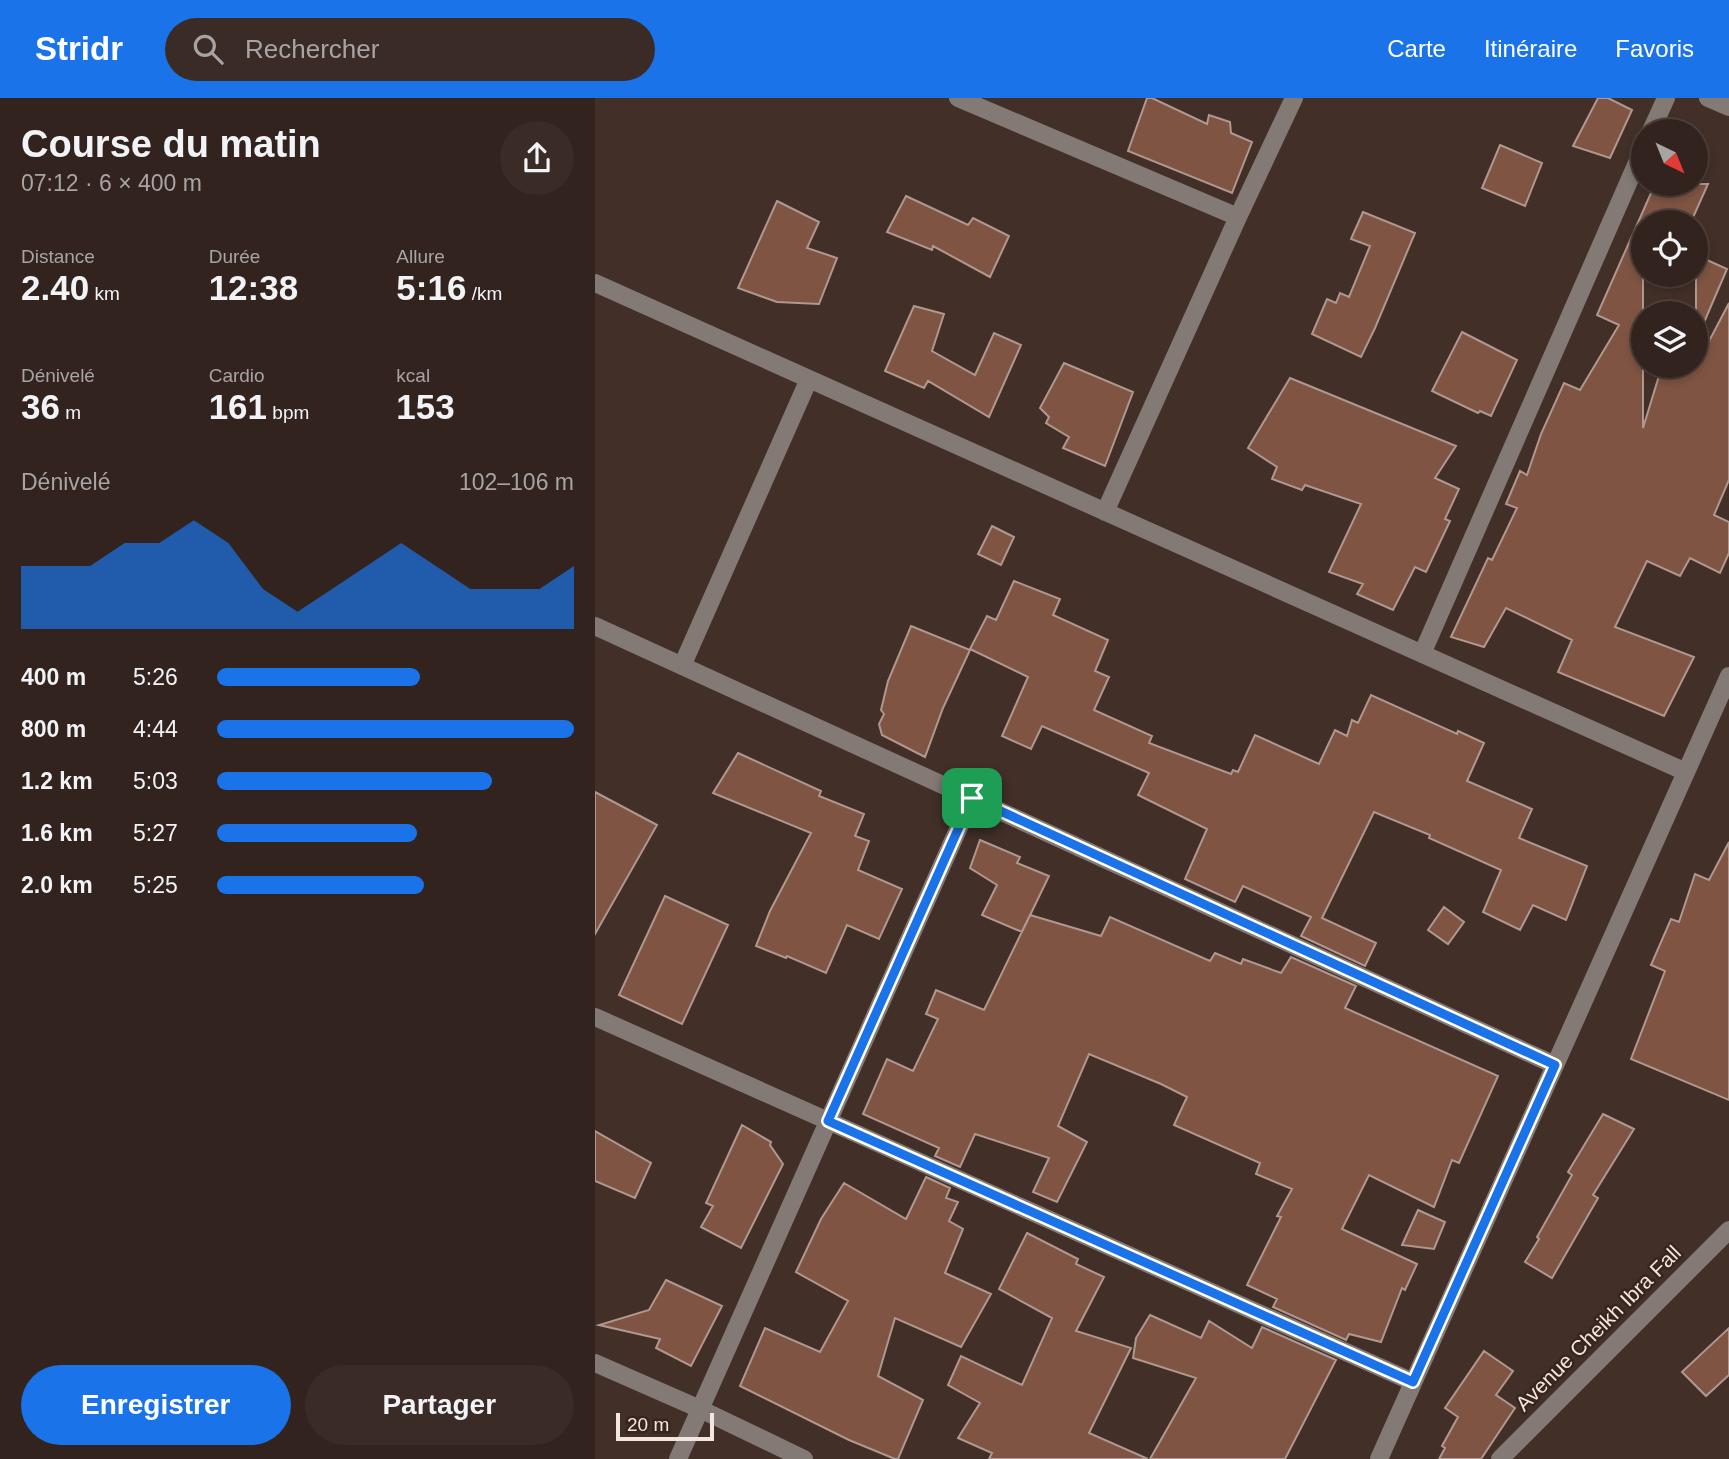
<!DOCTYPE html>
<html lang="fr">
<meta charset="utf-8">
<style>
:root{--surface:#32231e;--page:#3a2b27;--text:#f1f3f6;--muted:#a8a4a4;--line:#4d403c;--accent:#1a73e8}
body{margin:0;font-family:Helvetica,sans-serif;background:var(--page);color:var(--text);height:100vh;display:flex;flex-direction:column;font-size:26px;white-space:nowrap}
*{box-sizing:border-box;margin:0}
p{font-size:23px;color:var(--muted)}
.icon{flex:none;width:38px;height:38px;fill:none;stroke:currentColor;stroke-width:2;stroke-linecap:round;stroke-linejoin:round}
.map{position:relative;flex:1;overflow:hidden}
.sheet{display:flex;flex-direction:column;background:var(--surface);width:595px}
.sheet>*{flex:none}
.needle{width:46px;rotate:137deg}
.buttons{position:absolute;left:1036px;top:21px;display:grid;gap:14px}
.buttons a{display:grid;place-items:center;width:77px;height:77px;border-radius:50%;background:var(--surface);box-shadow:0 4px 10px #0003,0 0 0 2px var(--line);font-size:35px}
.scale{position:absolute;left:21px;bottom:18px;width:98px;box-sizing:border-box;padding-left:7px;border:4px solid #f3e6e1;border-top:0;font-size:19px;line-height:24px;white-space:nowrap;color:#f3e6e1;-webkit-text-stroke:5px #37251e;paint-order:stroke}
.pin{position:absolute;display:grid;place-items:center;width:60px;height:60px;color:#fff;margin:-30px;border-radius:14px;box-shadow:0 4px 10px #0006}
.round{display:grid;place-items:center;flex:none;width:74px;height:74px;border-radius:37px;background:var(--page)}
.headline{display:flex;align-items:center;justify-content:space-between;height:119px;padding:0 21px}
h1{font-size:38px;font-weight:700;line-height:52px}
.stats{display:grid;grid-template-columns:repeat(3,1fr);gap:10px;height:119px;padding:7px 21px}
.stats div{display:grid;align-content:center}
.stats b{font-size:35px;font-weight:700}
.stats small{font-size:19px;font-weight:400}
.stats p{font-size:19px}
.chart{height:196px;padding:14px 21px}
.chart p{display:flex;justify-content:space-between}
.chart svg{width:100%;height:126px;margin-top:7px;fill:var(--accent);opacity:.7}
.cta{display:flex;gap:14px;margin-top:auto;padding:14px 21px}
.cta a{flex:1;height:80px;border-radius:42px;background:var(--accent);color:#fff;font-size:28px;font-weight:700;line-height:80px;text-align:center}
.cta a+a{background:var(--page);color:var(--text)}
ul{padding:0 21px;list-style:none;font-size:23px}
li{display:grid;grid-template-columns:112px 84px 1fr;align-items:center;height:52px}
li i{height:18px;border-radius:9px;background:var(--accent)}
header{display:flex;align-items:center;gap:42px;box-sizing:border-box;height:98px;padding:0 35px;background:var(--accent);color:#fff}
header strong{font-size:33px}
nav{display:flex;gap:38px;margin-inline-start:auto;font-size:24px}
.search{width:490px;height:63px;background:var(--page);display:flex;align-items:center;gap:18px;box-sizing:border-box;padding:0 24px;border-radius:38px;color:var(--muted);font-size:26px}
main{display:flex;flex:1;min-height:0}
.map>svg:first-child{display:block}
.building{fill:#7f5443;stroke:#af988f;stroke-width:2}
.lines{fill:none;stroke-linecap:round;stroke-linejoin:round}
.minor{stroke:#837975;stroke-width:18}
.route-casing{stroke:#fff;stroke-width:14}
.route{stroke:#1a73e8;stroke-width:9}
.labels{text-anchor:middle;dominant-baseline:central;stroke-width:5;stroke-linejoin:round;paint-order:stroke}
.street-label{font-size:21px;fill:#f3e6e1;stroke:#37251e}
</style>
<header>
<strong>Stridr</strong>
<div class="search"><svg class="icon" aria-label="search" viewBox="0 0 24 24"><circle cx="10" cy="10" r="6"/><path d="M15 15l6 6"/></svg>Rechercher</div>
<nav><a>Carte</a><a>Itinéraire</a><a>Favoris</a></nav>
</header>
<main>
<section class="sheet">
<div class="headline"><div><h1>Course du matin</h1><p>07:12 · 6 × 400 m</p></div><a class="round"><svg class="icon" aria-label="share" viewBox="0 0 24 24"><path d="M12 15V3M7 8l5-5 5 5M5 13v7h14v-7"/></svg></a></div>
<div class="stats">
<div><p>Distance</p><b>2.40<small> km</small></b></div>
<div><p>Durée</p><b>12:38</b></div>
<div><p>Allure</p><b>5:16<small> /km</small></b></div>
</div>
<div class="stats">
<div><p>Dénivelé</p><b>36<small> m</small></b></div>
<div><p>Cardio</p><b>161<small> bpm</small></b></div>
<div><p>kcal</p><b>153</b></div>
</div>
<div class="chart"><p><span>Dénivelé</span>102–106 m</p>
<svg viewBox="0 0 160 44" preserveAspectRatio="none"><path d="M0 44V22L10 22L20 22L30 14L40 14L50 6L60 14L70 30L80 38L90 30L100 22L110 14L120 22L130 30L140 30L150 30L160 22V44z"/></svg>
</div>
<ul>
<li><b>400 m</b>5:26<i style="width:57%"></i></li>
<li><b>800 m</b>4:44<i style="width:100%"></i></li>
<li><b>1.2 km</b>5:03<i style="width:77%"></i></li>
<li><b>1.6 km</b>5:27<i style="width:56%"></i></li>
<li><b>2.0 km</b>5:25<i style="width:58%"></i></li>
</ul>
<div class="cta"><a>Enregistrer</a><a>Partager</a></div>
</section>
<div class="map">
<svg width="1134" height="1361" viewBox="0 0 1134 1361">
<rect width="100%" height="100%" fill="#422f28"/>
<path class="building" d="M 552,0 L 557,0 L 612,26 L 614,17 L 635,24 L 636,35 L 657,44 L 637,95 L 533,53 Z
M 1003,0 L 1013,0 L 1037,12 L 1015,60 L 978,48 Z
M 905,47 L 947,65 L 930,108 L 887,90 Z
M 1060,86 L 1113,86 L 1096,124 L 1048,124 L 1048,330 L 1067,268 L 1101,268 L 1134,205 L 1134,382 L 1119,417 L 1134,424 L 1134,455 L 1125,475 L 1095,460 L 1085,478 L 1052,463 L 1020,529 L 1099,559 L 1069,618 L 963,574 L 977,542 L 911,510 L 889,549 L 856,539 L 893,460 L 897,462 L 922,410 L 911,406 L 925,373 L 932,377 L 946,336 L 969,285 L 985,292 L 1024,227 L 1002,217 Z
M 311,98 L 373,127 L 378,120 L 414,138 L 395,179 L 338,148 L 337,152 L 292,134 Z
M 182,103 L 224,124 L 212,150 L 242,160 L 224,206 L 182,204 L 143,190 Z
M 768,114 L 820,135 L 780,230 L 766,259 L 717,236 L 732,201 L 741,205 L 745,195 L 754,199 L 775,148 L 756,141 Z
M 1101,157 L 1132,171 L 1101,243 Z
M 319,208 L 349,216 L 337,253 L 380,277 L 399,235 L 426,247 L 394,319 L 333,283 L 329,290 L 290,273 Z
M 867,234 L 922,262 L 896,318 L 885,313 L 883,315 L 837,293 Z
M 469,265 L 538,294 L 510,368 L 468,350 L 474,339 L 451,325 L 454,319 L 445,310 Z
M 695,280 L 861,348 L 840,380 L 864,391 L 850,421 L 855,423 L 831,474 L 820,469 L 798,512 L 762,496 L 768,486 L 734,474 L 766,406 L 710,387 L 707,392 L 677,381 L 682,369 L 653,350 Z
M 397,428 L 419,439 L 406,467 L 383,456 Z
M 419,483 L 465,501 L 458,517 L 513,542 L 500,573 L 514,579 L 499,612 L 557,638 L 554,645 L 636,676 L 638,672 L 643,674 L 660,637 L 724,666 L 740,632 L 752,638 L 757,622 L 763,625 L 776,597 L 862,636 L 863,633 L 889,645 L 872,683 L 937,711 L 924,740 L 992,768 L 971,822 L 938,807 L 925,832 L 888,814 L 906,772 L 834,740 L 835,737 L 779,714 L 727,820 L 781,845 L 770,868 L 706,838 L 716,819 L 648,788 L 640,804 L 590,781 L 612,731 L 543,697 L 554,675 L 447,628 L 436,651 L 407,638 L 433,579 L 375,551 L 392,518 L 401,522 Z
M 316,528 L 375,552 L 348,610 L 330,659 L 287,637 L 284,626 L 289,616 L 286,612 L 293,583 Z
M 143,655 L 226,693 L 224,698 L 269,716 L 260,738 L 274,743 L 263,772 L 307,791 L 284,841 L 252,827 L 231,875 L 192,858 L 191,860 L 161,848 L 175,813 L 216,735 L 118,695 Z
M 0,694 L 62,727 L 0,836 Z
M 385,742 L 425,759 L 422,765 L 454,778 L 427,834 L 387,817 L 402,787 L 375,770 Z
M 1134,744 L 1134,1002 L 1036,961 L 1070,873 L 1056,867 L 1076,821 L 1084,824 L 1100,776 L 1114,782 Z
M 70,798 L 133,827 L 87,926 L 24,897 Z
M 849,809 L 869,824 L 853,846 L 833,832 Z
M 435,817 L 506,838 L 515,819 L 615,863 L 620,855 L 646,866 L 648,861 L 686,875 L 696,859 L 761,888 L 750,910 L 903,978 L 864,1065 L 857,1062 L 839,1109 L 774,1077 L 747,1131 L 822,1166 L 810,1192 L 807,1190 L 786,1244 L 754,1236 L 751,1242 L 678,1209 L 682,1201 L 652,1187 L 686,1119 L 682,1118 L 697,1091 L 661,1076 L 665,1065 L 579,1027 L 592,999 L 566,986 L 494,956 L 463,1028 L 492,1044 L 462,1104 L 438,1094 L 454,1060 L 380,1036 L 365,1069 L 340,1058 L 344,1050 L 268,1016 L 292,961 L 318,973 L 343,921 L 331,916 L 341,892 L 389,912 Z
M 1008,1016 L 1039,1031 L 998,1097 L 1003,1100 L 957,1180 L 930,1164 L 944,1141 L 942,1139 L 977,1077 L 973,1074 Z
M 147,1027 L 176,1044 L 175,1047 L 188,1066 L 146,1150 L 106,1129 L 118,1108 L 111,1105 Z
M 0,1033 L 56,1065 L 40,1100 L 0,1083 Z
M 331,1079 L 355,1090 L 351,1100 L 363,1104 L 354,1123 L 368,1131 L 350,1175 L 396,1196 L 366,1249 L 300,1220 L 283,1278 L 328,1302 L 303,1361 L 300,1361 L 254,1342 L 145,1288 L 170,1230 L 225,1254 L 253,1203 L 201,1174 L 226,1121 L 249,1085 L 311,1121 Z
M 823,1112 L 850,1124 L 839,1151 L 807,1147 Z
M 432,1135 L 483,1161 L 481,1166 L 509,1179 L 481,1233 L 536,1250 L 494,1335 L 553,1361 L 394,1361 L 397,1355 L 363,1340 L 385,1305 L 353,1287 L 366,1258 L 427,1287 L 457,1220 L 404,1191 Z
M 71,1182 L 127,1208 L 96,1268 L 61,1250 L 65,1241 L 4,1227 L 54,1212 Z
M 555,1217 L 606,1240 L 614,1223 L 657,1250 L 667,1229 L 741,1262 L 690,1361 L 555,1361 L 601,1280 L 538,1260 L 541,1240 Z
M 1134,1230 L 1134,1277 L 1111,1298 L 1087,1274 Z
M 889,1253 L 918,1273 L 901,1297 L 920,1310 L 886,1361 L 844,1361 L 850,1350 L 847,1348 L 863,1319 L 850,1310 Z"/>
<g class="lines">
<path class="minor" d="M 363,0 L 643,119
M 1113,0 L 1134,9
M 1056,33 L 1071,0
M 0,185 L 1091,674
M 510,414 L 643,119 L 699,0
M 0,528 L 960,967
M 827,556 L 1048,51
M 87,568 L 214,281
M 0,919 L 818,1284
M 0,1265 L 105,1311 L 209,1361
M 83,1361 L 377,700
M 784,1361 L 1134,578
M 905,1361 L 1134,1132"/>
</g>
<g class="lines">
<defs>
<path id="route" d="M 377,700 L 960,967 L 818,1284 L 233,1023 Z"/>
</defs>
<use href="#route" class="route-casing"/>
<use href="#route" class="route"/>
</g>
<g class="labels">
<g class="street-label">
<text transform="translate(1003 1230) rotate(-45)">Avenue Cheikh Ibra Fall</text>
</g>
</g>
</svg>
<div class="buttons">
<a><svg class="needle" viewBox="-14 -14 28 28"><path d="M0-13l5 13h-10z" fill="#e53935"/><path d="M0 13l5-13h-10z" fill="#a8a4a4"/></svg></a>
<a><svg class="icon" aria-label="locate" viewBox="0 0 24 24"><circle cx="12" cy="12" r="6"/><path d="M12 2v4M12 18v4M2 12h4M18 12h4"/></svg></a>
<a><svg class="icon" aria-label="layers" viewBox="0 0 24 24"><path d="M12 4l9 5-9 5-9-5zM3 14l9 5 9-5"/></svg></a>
</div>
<div class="scale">20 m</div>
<div class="pin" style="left:377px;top:700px;background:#1e9e55"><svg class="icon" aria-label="arrive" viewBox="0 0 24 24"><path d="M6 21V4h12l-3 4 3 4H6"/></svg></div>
</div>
</main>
